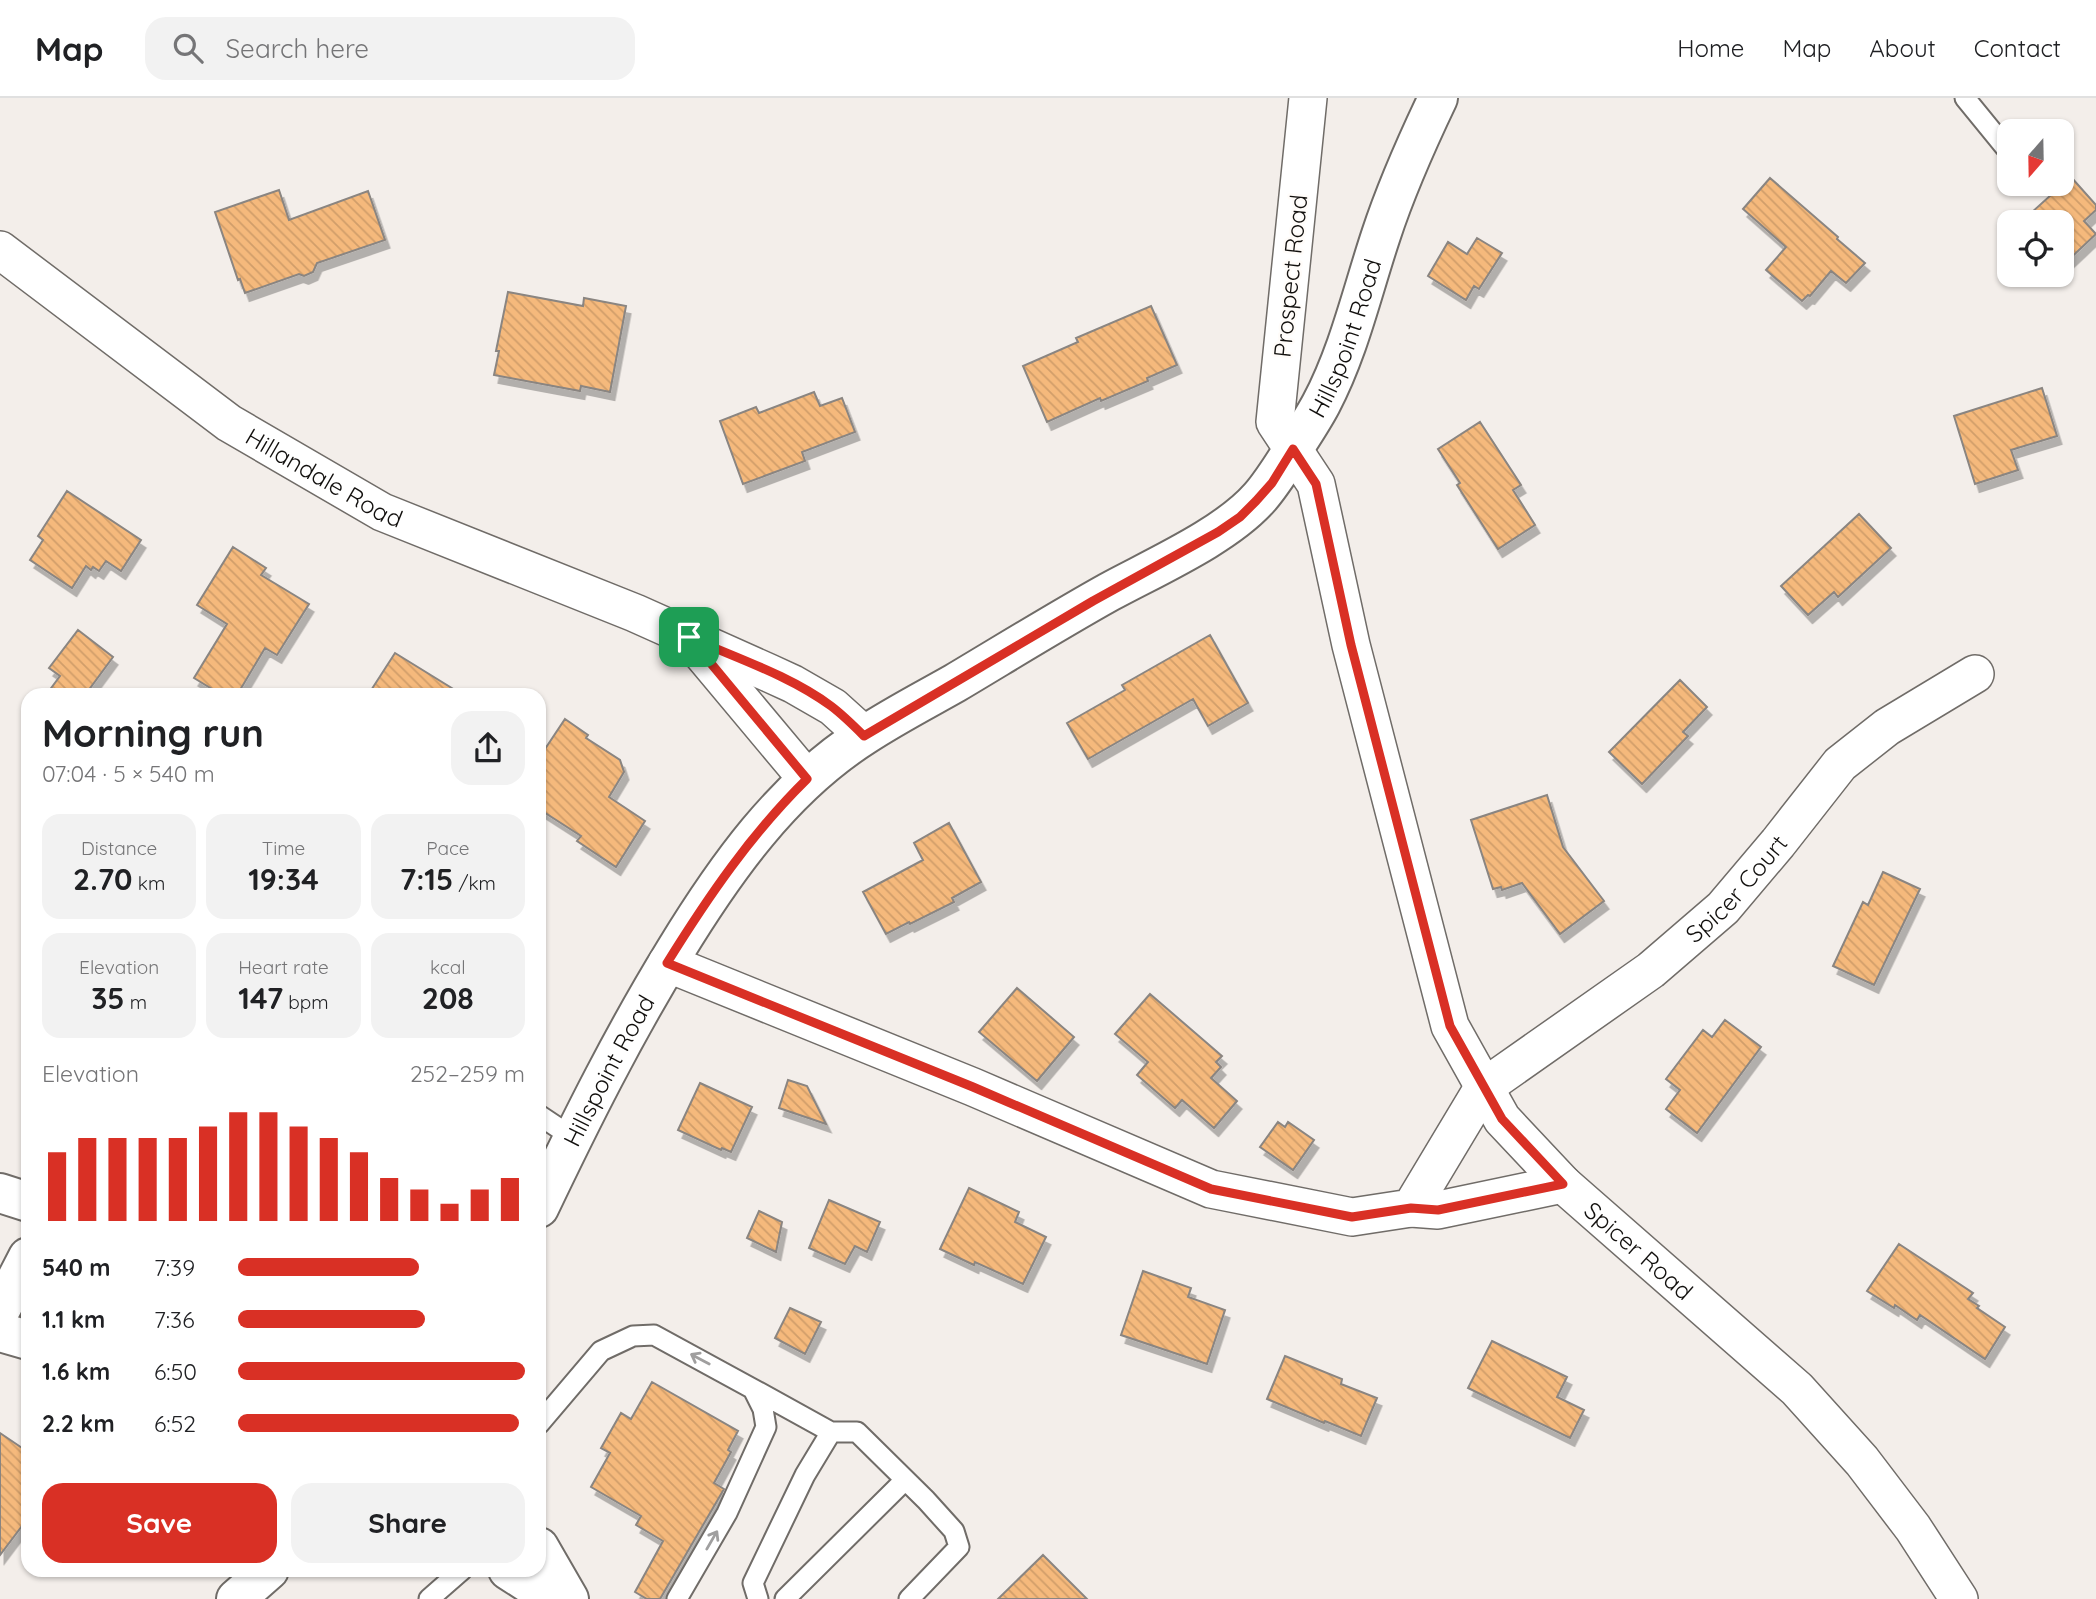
<!DOCTYPE html>
<meta charset="utf-8">
<style>
:root{--surface:#fff;--page:#f2f2f2;--text:#202124;--muted:#757577;--line:#e0e0e0;--accent:#d93025}
body{margin:0;font-family:Quicksand,sans-serif;background:var(--page);color:var(--text);height:100vh;display:flex;flex-direction:column;font-size:26px;white-space:nowrap}
*{box-sizing:border-box;margin:0}
p{font-size:23px;color:var(--muted)}
.icon{flex:none;width:38px;height:38px;fill:none;stroke:currentColor;stroke-width:2;stroke-linecap:round;stroke-linejoin:round}
.map{position:relative;flex:1;overflow:hidden}
.drawer{position:absolute;left:21px;top:590px;width:525px;height:889px;display:flex;flex-direction:column;background:var(--surface);border-radius:21px;box-shadow:0 2px 5px #0004}
.drawer>*{flex:none}
.needle{width:46px;rotate:200deg}
.fabs{position:absolute;left:1997px;top:21px;display:grid;gap:14px}
.fabs a{display:grid;place-items:center;width:77px;height:77px;border-radius:14px;background:var(--surface);box-shadow:0 2px 5px #0004;font-size:35px}
.pin{position:absolute;display:grid;place-items:center;width:60px;height:60px;color:#fff;margin:-30px;border-radius:14px;box-shadow:0 4px 10px #0006}
.round{display:grid;place-items:center;flex:none;width:74px;height:74px;border-radius:21px;background:var(--page)}
.headline{display:flex;align-items:center;justify-content:space-between;height:119px;padding:0 21px}
h1{font-size:38px;font-weight:700;line-height:52px}
.metrics{display:grid;grid-template-columns:repeat(3,1fr);gap:10px;height:119px;padding:7px 21px}
.metrics div{display:grid;align-content:center;border-radius:18px;background:var(--page);text-align:center}
.metrics b{font-size:30px;font-weight:700}
.metrics small{font-size:19px;font-weight:400}
.metrics p{font-size:19px}
.chart{height:196px;padding:14px 21px}
.chart p{display:flex;justify-content:space-between}
.chart svg{width:100%;height:126px;margin-top:7px;stroke:var(--accent);stroke-width:6}
.cta{display:flex;gap:14px;margin-top:auto;padding:14px 21px}
.cta a{flex:1;height:80px;border-radius:21px;background:var(--accent);color:#fff;font-size:28px;font-weight:700;line-height:80px;text-align:center}
.cta a+a{background:var(--page);color:var(--text)}
ul{padding:0 21px;list-style:none;font-size:23px}
li{display:grid;grid-template-columns:112px 84px 1fr;align-items:center;height:52px}
li i{height:18px;border-radius:9px;background:var(--accent)}
header{display:flex;align-items:center;gap:42px;box-sizing:border-box;height:98px;padding:0 35px;background:var(--surface);border-bottom:2px solid var(--line)}
header strong{font-size:33px}
nav{display:flex;gap:38px;margin-inline-start:auto;font-size:24px}
.search{width:490px;height:63px;background:var(--page);display:flex;align-items:center;gap:18px;box-sizing:border-box;padding:0 24px;border-radius:21px;color:var(--muted);font-size:26px}
.map>svg:first-child{display:block}
.building{fill:url(#building-back-hatch);stroke:#8a8581;stroke-width:2;filter:url(#shadow)}
.lines{fill:none;stroke-linecap:round;stroke-linejoin:round}
.lane-casing{stroke:#706c68;stroke-width:23}
.street-casing{stroke:#706c68;stroke-width:40}
.secondary-casing{stroke:#706c68;stroke-width:42}
.primary-casing{stroke:#706c68;stroke-width:42}
.lane{stroke:#fff;stroke-width:19}
.street{stroke:#fff;stroke-width:37}
.secondary{stroke:#fff;stroke-width:38}
.primary{stroke:#fff;stroke-width:38}
.oneway{stroke:#a09f9f}
.route-casing{stroke:#fff;stroke-width:14}
.route{stroke:#d93025;stroke-width:9}
.labels{text-anchor:middle;dominant-baseline:central;stroke-width:5;stroke-linejoin:round;paint-order:stroke}
.street-label{font-size:24px;fill:#12100e;stroke:#fffcf9}
</style>
<header>
<strong>Map</strong>
<div class="search"><svg class="icon" aria-label="search" viewBox="0 0 24 24"><circle cx="10" cy="10" r="6"/><path d="M15 15l6 6"/></svg>Search here</div>
<nav><a>Home</a><a>Map</a><a>About</a><a>Contact</a></nav>
</header>
<div class="map">
<svg width="2096" height="1501" viewBox="0 0 2096 1501">
<defs>
<pattern id="building-back-hatch" width="6" height="6" patternUnits="userSpaceOnUse" patternTransform="scale(1.75)"><rect width="6" height="6" fill="#f5b97c"/><path d="M-1 5l2 2M0 0l6 6M5-1l2 2" fill="none" stroke="#d19e6a"/></pattern>
<filter id="shadow"><feDropShadow dx="4.5" dy="8" stdDeviation="0" flood-color="#0004"/></filter>
</defs>
<rect width="100%" height="100%" fill="#f3eeea"/>
<path class="building" d="M 2071,79 L 2096,107 L 2096,112 L 2084,123 L 2096,136 L 2062,168 L 2062,124 L 2021,124 Z
M 1770,80 L 1838,139 L 1837,141 L 1865,165 L 1846,185 L 1831,173 L 1810,198 L 1808,197 L 1802,203 L 1766,172 L 1786,149 L 1743,111 Z
M 279,92 L 289,122 L 368,93 L 385,142 L 317,165 L 313,174 L 304,178 L 299,176 L 245,195 L 240,181 L 238,182 L 215,114 Z
M 1477,140 L 1502,155 L 1479,191 L 1474,188 L 1466,202 L 1428,178 L 1448,144 L 1467,156 Z
M 508,194 L 583,208 L 584,200 L 626,208 L 610,294 L 581,288 L 580,293 L 494,277 L 499,253 L 496,253 Z
M 1151,208 L 1177,267 L 1147,280 L 1148,283 L 1101,303 L 1100,300 L 1047,324 L 1023,268 L 1078,244 L 1076,240 Z
M 2042,290 L 2057,338 L 2011,352 L 2018,372 L 1975,386 L 1954,318 Z
M 814,294 L 820,308 L 842,300 L 855,334 L 802,354 L 805,363 L 743,386 L 720,323 L 756,309 L 759,315 Z
M 1480,324 L 1521,387 L 1513,392 L 1535,427 L 1498,451 L 1457,387 L 1460,385 L 1438,351 Z
M 67,393 L 141,442 L 121,473 L 106,463 L 99,473 L 93,469 L 91,472 L 86,468 L 72,490 L 30,462 L 43,442 L 38,438 Z
M 1859,416 L 1891,450 L 1838,499 L 1834,494 L 1808,517 L 1781,488 Z
M 233,449 L 266,470 L 261,477 L 309,506 L 277,557 L 265,550 L 237,597 L 222,597 L 194,580 L 227,526 L 197,507 Z
M 78,532 L 113,559 L 85,597 L 46,597 L 60,578 L 49,570 Z
M 1210,537 L 1248,605 L 1208,628 L 1193,601 L 1088,661 L 1067,625 L 1125,592 L 1122,587 Z
M 395,555 L 463,597 L 368,597 Z
M 1680,582 L 1707,609 L 1683,634 L 1688,638 L 1642,686 L 1609,654 Z
M 565,621 L 588,637 L 586,640 L 620,662 L 624,674 L 609,699 L 645,723 L 616,769 L 577,743 L 581,738 L 539,711 L 539,660 Z
M 1547,697 L 1563,749 L 1604,803 L 1560,836 L 1522,785 L 1502,792 L 1501,789 L 1493,791 L 1471,722 Z
M 949,725 L 981,784 L 952,800 L 954,804 L 910,826 L 909,824 L 886,836 L 863,794 L 923,762 L 914,745 Z
M 1883,774 L 1920,791 L 1874,887 L 1833,868 L 1863,804 L 1868,807 Z
M 1017,890 L 1074,939 L 1037,983 L 979,934 Z
M 1150,896 L 1222,958 L 1216,964 L 1221,969 L 1211,980 L 1237,1003 L 1214,1030 L 1182,1002 L 1175,1010 L 1137,977 L 1148,964 L 1115,936 Z
M 1725,922 L 1761,949 L 1697,1035 L 1666,1011 L 1680,992 L 1666,981 L 1703,932 L 1712,939 Z
M 788,982 L 807,988 L 826,1026 L 779,1010 Z
M 700,985 L 752,1009 L 731,1054 L 722,1050 L 721,1052 L 678,1032 Z
M 1278,1024 L 1285,1029 L 1288,1024 L 1314,1042 L 1293,1072 L 1260,1049 Z
M 969,1090 L 1019,1114 L 1015,1124 L 1046,1139 L 1023,1186 L 975,1164 L 974,1167 L 940,1151 Z
M 829,1102 L 880,1124 L 867,1154 L 855,1148 L 845,1166 L 809,1150 Z
M 759,1113 L 782,1124 L 776,1154 L 747,1140 Z
M 1899,1146 L 1973,1195 L 1968,1201 L 1979,1208 L 1977,1210 L 2005,1229 L 1985,1261 L 1920,1217 L 1917,1222 L 1895,1207 L 1894,1210 L 1867,1193 Z
M 1143,1173 L 1191,1190 L 1188,1199 L 1225,1212 L 1207,1266 L 1121,1237 Z
M 790,1210 L 821,1224 L 805,1256 L 775,1240 Z
M 1492,1243 L 1567,1279 L 1557,1299 L 1584,1312 L 1570,1340 L 1468,1290 Z
M 1285,1258 L 1342,1281 L 1341,1286 L 1377,1300 L 1361,1338 L 1325,1323 L 1324,1325 L 1267,1301 Z
M 652,1284 L 738,1333 L 728,1352 L 731,1354 L 714,1385 L 724,1391 L 660,1501 L 647,1501 L 635,1494 L 663,1443 L 636,1427 L 641,1418 L 591,1389 L 610,1355 L 601,1350 L 621,1315 L 631,1321 Z
M 0,1335 L 28,1354 L 28,1420 L 0,1457 Z
M 1043,1457 L 1087,1501 L 998,1501 Z"/>
<g class="lines">
<defs>
<path id="lane" d="M 1965,0 L 2005,49
M 539,1017 L 572,1039
M 753,1291 L 831,1334
M 539,1326 L 601,1253 L 633,1238 L 654,1237 L 753,1291 L 763,1311 L 766,1329 L 727,1415 L 677,1501
M 429,1501 L 462,1472
M 758,1501 L 753,1485 L 805,1377 L 831,1334 L 857,1334 L 926,1402 L 954,1433 L 959,1449 L 909,1501
M 785,1501 L 905,1382"/>
<g id="street">
<path id="s1" d="M 1308,0 L 1275,324 L 1316,386 L 1351,547 L 1450,928 L 1502,1021 L 1563,1086 L 1797,1291 L 1862,1363 L 1913,1430 L 1959,1501"/>
<path id="s2" d="M 0,152 L 229,325 L 382,414 L 635,515 L 769,575 L 793,586 L 833,609 L 864,637"/>
<path d="M 694,546 L 807,681"/>
<path id="s3" d="M 667,865 L 973,989 L 1211,1091 L 1352,1119 L 1411,1110 L 1483,990 L 1651,872 L 1723,810 L 1778,745 L 1840,666 L 1887,629 L 1975,576"/>
<path d="M 1411,1110 L 1438,1112 L 1563,1086"/>
</g>
<g id="secondary">
<path id="s4" d="M 539,1110 C 581,1022 624,936 675,853 C 725,771 783,689 865,637 C 894,618 925,602 955,585 C 1007,554 1057,523 1109,494 C 1155,469 1226,438 1260,399 C 1273,384 1283,367 1294,350 C 1303,336 1313,321 1321,306 C 1349,253 1362,194 1381,137 C 1396,91 1417,44 1438,0"/>
<path d="M 236,1501 L 269,1472"/>
</g>
<path id="primary" d="M 0,1095 L 28,1104
M 0,1213 L 28,1159
M 0,1234 L 28,1242
M 539,1449 L 569,1501
M 508,1472 L 553,1501"/>
</defs>
<use href="#lane" class="lane-casing"/>
<use href="#street" class="street-casing"/>
<use href="#secondary" class="secondary-casing"/>
<use href="#primary" class="primary-casing"/>
<use href="#lane" class="lane"/>
<use href="#street" class="street"/>
<use href="#secondary" class="secondary"/>
<use href="#primary" class="primary"/>
</g>
<defs><path id="oneway-shaft" d="M-6 0H5M1.5-3L5.5 0L1.5 3" fill="none" stroke-width="1.6" stroke-linecap="round" stroke-linejoin="round" transform="scale(1.75)"/></defs>
<g class="oneway">
<use href="#oneway-shaft" transform="translate(700 1261) rotate(-152)"/>
<use href="#oneway-shaft" transform="translate(712 1442) rotate(-60)"/>
</g>
<g class="lines">
<defs>
<path id="route" d="M 1293,351 L 1316,386 L 1351,547 L 1450,928 L 1502,1021 L 1563,1086 L 1438,1112 L 1411,1110 L 1352,1119 L 1211,1091 L 973,989 L 667,865 C 708,799 751,736 807,681 L 689,539 C 736,560 789,577 831,608 C 843,617 853,627 864,638 L 1093,503 L 1218,434 L 1240,419 L 1256,403 L 1272,385 Z"/>
</defs>
<use href="#route" class="route-casing"/>
<use href="#route" class="route"/>
</g>
<g class="labels">
<g class="street-label">
<text transform="translate(1290 178) rotate(-84)">Prospect Road</text>
<text stroke="none"><textPath href="#s4" startOffset="1225">Hillspoint Road</textPath></text>
<text stroke="none"><textPath href="#s2" startOffset="397">Hillandale Road</textPath></text>
<text stroke="none"><textPath href="#s3" startOffset="1256">Spicer Court</textPath></text>
<text stroke="none"><textPath href="#s4" startOffset="154">Hillspoint Road</textPath></text>
<text stroke="none"><textPath href="#s1" startOffset="1255">Spicer Road</textPath></text>
</g>
</g>
</svg>
<div class="fabs">
<a><svg class="needle" viewBox="-14 -14 28 28"><path d="M0-13l5 13h-10z" fill="#e53935"/><path d="M0 13l5-13h-10z" fill="#757577"/></svg></a>
<a><svg class="icon" aria-label="locate" viewBox="0 0 24 24"><circle cx="12" cy="12" r="6"/><path d="M12 2v4M12 18v4M2 12h4M18 12h4"/></svg></a>
</div>
<div class="pin" style="left:689px;top:539px;background:#1e9e55"><svg class="icon" aria-label="arrive" viewBox="0 0 24 24"><path d="M6 21V4h12l-3 4 3 4H6"/></svg></div>
<section class="drawer">
<div class="headline"><div><h1>Morning run</h1><p>07:04 · 5 × 540 m</p></div><a class="round"><svg class="icon" aria-label="share" viewBox="0 0 24 24"><path d="M12 15V3M7 8l5-5 5 5M5 13v7h14v-7"/></svg></a></div>
<div class="metrics">
<div><p>Distance</p><b>2.70<small> km</small></b></div>
<div><p>Time</p><b>19:34</b></div>
<div><p>Pace</p><b>7:15<small> /km</small></b></div>
</div>
<div class="metrics">
<div><p>Elevation</p><b>35<small> m</small></b></div>
<div><p>Heart rate</p><b>147<small> bpm</small></b></div>
<div><p>kcal</p><b>208</b></div>
</div>
<div class="chart"><p><span>Elevation</span>252–259 m</p>
<svg viewBox="0 0 160 44" preserveAspectRatio="none"><path d="M5 44V20M15 44V15M25 44V15M35 44V15M45 44V15M55 44V11M65 44V6M75 44V6M85 44V11M95 44V15M105 44V20M115 44V29M125 44V33M135 44V38M145 44V33M155 44V29"/></svg>
</div>
<ul>
<li><b>540 m</b>7:39<i style="width:63%"></i></li>
<li><b>1.1 km</b>7:36<i style="width:65%"></i></li>
<li><b>1.6 km</b>6:50<i style="width:100%"></i></li>
<li><b>2.2 km</b>6:52<i style="width:98%"></i></li>
</ul>
<div class="cta"><a>Save</a><a>Share</a></div>
</section>
</div>
